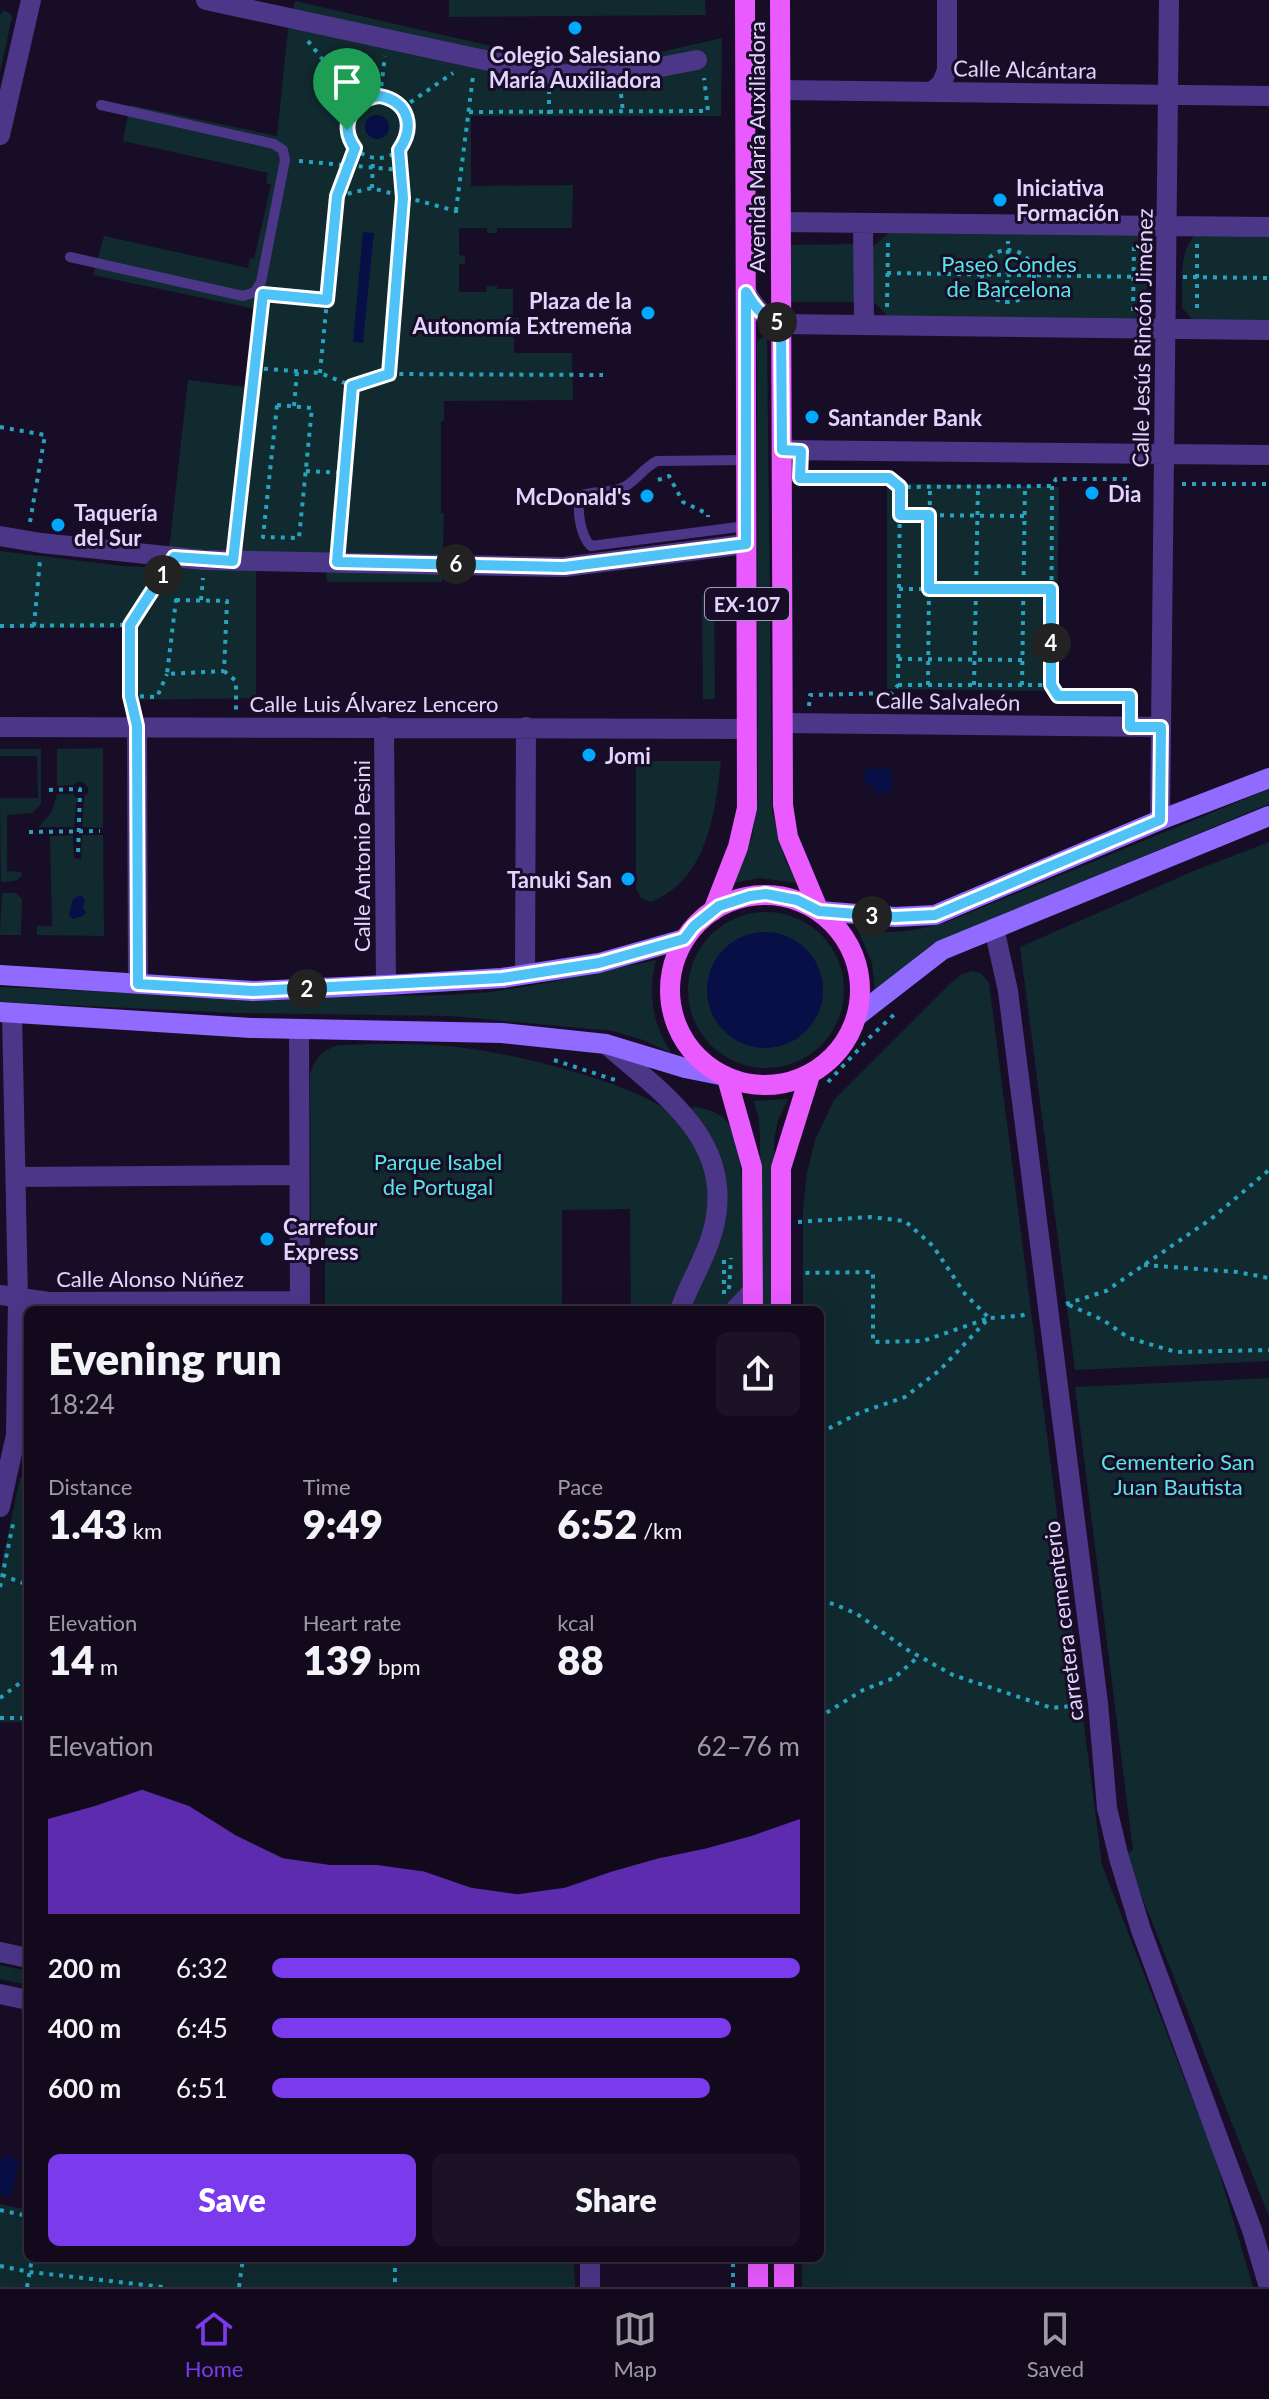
<!DOCTYPE html>
<meta charset="utf-8">
<style>
:root{--surface:#120a1c;--page:#1b1325;--text:#f1f3f6;--muted:#9c9aa3;--line:#312b3b;--accent:#7c3aed}
body{margin:0;font-family:Lato,sans-serif;background:var(--page);color:var(--text);height:100vh;display:flex;flex-direction:column;font-size:30px;white-space:nowrap}
*{box-sizing:border-box;margin:0}
p{font-size:26px;color:var(--muted)}
.icon{flex:none;width:44px;height:44px;fill:none;stroke:currentColor;stroke-width:2;stroke-linecap:round;stroke-linejoin:round}
.map{position:relative;flex:1;overflow:hidden}
.details{position:absolute;left:24px;top:1306px;width:800px;height:956px;display:flex;flex-direction:column;background:var(--surface);border-radius:12px;box-shadow:0 8px 32px #0002,0 0 0 2px var(--line)}
.details>*{flex:none}
.pin{position:absolute;display:grid;place-items:center;width:68px;height:68px;color:#fff;margin:-82px -34px;border-radius:50% 50% 50% 0;rotate:-45deg;box-shadow:0 0 8px #0007}
.pin .icon{rotate:45deg}
.km{position:absolute;width:40px;height:40px;margin:-20px;border-radius:50%;background:#222;color:#fff;font-size:22px;line-height:40px;text-align:center}
.round{display:grid;place-items:center;flex:none;width:84px;height:84px;border-radius:12px;background:var(--page)}
.headline{display:flex;align-items:center;justify-content:space-between;height:136px;padding:0 24px}
h1{font-size:44px;font-weight:800;line-height:60px}
.figures{display:grid;grid-template-columns:repeat(3,1fr);gap:12px;height:136px;padding:8px 24px}
.figures div{display:grid;align-content:center}
.figures b{font-size:40px;font-weight:800}
.figures small{font-size:22px;font-weight:400}
.figures p{font-size:22px}
.chart{height:224px;padding:16px 24px}
.chart p{display:flex;justify-content:space-between}
.chart svg{width:100%;height:144px;margin-top:8px;fill:var(--accent);opacity:.7}
.action{display:flex;gap:16px;margin-top:auto;padding:16px 24px}
.action a{flex:1;height:92px;border-radius:12px;background:var(--accent);color:#fff;font-size:32px;font-weight:800;line-height:92px;text-align:center}
.action a+a{background:var(--page);color:var(--text)}
ul{padding:0 24px;list-style:none;font-size:26px}
li{display:grid;grid-template-columns:128px 96px 1fr;align-items:center;height:60px}
li i{height:20px;border-radius:10px;background:var(--accent)}
.tabs{display:flex;justify-content:space-around;align-items:center;height:112px;border-top:2px solid var(--line);background:var(--surface);font-size:22px;color:var(--muted)}
.tabs a{display:grid;justify-items:center;gap:4px}
.tabs .selected{color:var(--accent)}
.map>svg:first-child{display:block}
.green{fill:#102a30}
.water{fill:#070f46}
.lines{fill:none;stroke-linecap:round;stroke-linejoin:round}
.path{stroke:#28a3be;stroke-width:4;stroke-dasharray:4 6;stroke-linecap:butt}
.lane{stroke:#4c3688;stroke-width:10}
.street{stroke:#4c3688;stroke-width:20}
.secondary{stroke:#916aff;stroke-width:20}
.primary{stroke:#e95aff;stroke-width:20}
.route-casing{stroke:#fff;stroke-width:16}
.route{stroke:#4fc3f7;stroke-width:10}
.poi-dot{fill:#00a8fe;stroke:#180d26;stroke-width:3}
.labels{text-anchor:middle;dominant-baseline:central;stroke-width:6;stroke-linejoin:round;paint-order:stroke}
.shield{fill:#180d26;stroke:#a598be;stroke-width:2}
.shield-label{font-size:20px;font-weight:bold;fill:#e2d3ff}
.poi-label{font-size:22px;font-weight:bold;fill:#e2d3ff;stroke:#180d26;text-anchor:start}
.street-label{font-size:22px;fill:#e2d3ff;stroke:#180d26}
.park-label{font-size:22px;fill:#57e6e5;stroke:#180d26}
</style>
<div class="map">
<svg width="1269" height="2287" viewBox="0 0 1269 2287">
<rect width="100%" height="100%" fill="#180d26"/>
<path class="green" d="M 449,0 L 705,0 L 706,15 L 449,17 Z
M 295,1 L 553,60 L 612,63 L 722,38 L 721,116 L 471,116 L 471,186 L 573,185 L 572,228 L 497,228 L 497,233 L 487,233 L 487,228 L 459,228 L 459,255 L 465,256 L 465,264 L 459,264 L 459,292 L 486,292 L 487,286 L 497,286 L 497,289 L 513,289 L 513,318 L 519,318 L 519,326 L 514,326 L 514,353 L 572,353 L 573,400 L 444,401 L 444,421 L 441,421 L 441,513 L 444,513 L 442,582 L 327,582 L 326,571 L 256,571 L 256,698 L 127,700 L 126,628 L 0,628 L 0,551 L 123,566 L 164,568 L 170,541 L 188,380 L 247,387 L 256,309 L 93,275 L 104,236 L 248,268 L 250,258 L 254,259 L 271,185 L 266,183 L 268,173 L 123,141 L 130,105 L 277,136 L 288,30 Z
M 3,11 L 10,13 L 12,17 L 0,73 L 0,15 Z
M 894,229 L 1128,232 L 1141,237 L 1147,244 L 1147,308 L 1138,317 L 1124,323 L 892,321 L 874,302 L 872,247 Z
M 1198,232 L 1269,233 L 1269,325 L 1197,324 L 1182,308 C 1183,282 1177,250 1198,232 Z
M 857,244 L 857,302 L 790,302 L 790,245 Z
M 767,335 L 772,811 L 785,860 L 797,883 L 760,878 L 733,883 L 752,837 L 758,796 L 757,341 Z
M 887,483 L 1059,487 L 1056,691 L 887,689 Z
M 702,595 L 714,595 L 715,699 L 703,699 Z
M 103,748 L 103,828 L 82,827 L 84,797 L 88,793 L 88,788 L 83,782 L 77,782 L 73,785 L 57,786 L 57,749 Z
M 0,749 L 41,749 L 41,804 L 32,813 L 7,815 L 7,871 L 22,872 C 21,883 11,881 1,882 L 0,798 L 38,798 L 37,756 L 0,756 Z
M 636,761 L 721,761 C 715,813 708,879 651,902 L 641,898 L 636,888 Z
M 1269,789 L 1269,804 L 931,945 L 875,991 L 872,963 L 858,930 C 888,935 918,931 947,922 Z
M 57,794 L 73,794 L 77,798 L 74,827 L 39,827 L 51,813 Z
M 73,835 L 74,858 L 81,859 L 82,835 L 103,835 L 104,936 L 37,935 L 37,926 L 52,926 L 50,836 Z
M 1269,842 L 1269,1361 L 1075,1370 L 1020,947 L 1196,870 Z
M 2,893 L 16,893 L 22,899 L 21,935 L 0,935 Z
M688 990a78 78 0 1 1 156 0a78 78 0 1 1-156 0Z
M 656,960 C 647,993 653,1025 671,1053 L 643,1040 L 613,1031 L 450,1016 L 237,1013 L 0,1002 L 0,987 L 237,998 L 447,995 L 491,992 L 551,982 Z
M 973,971 L 982,974 L 989,983 L 1102,1865 L 1215,2158 L 1253,2287 L 802,2287 L 802,2258 L 820,2258 L 820,1310 L 803,1310 L 803,1208 L 807,1173 L 815,1140 L 834,1100 L 952,982 L 962,974 Z
M 339,1045 C 383,1044 428,1042 472,1049 C 523,1056 628,1082 668,1111 C 688,1126 708,1165 709,1190 C 709,1233 684,1271 669,1310 L 631,1310 L 630,1209 L 562,1210 L 562,1310 L 325,1310 L 325,1233 L 311,1232 L 310,1075 C 314,1059 323,1049 339,1045 Z
M 788,1099 L 778,1120 L 774,1140 L 774,1310 L 761,1310 L 760,1133 L 758,1114 L 753,1101 Z
M 695,1107 C 707,1109 720,1112 728,1123 C 749,1149 742,1254 743,1290 L 724,1310 L 688,1310 L 718,1231 L 693,1113 L 692,1108 Z
M 1269,1378 L 1269,2214 L 1268,2214 L 1125,1854 L 1133,1850 L 1075,1387 Z
M 28,1473 L 28,1722 L 0,1722 L 0,1572 L 20,1478 Z
M 0,1965 L 28,1971 L 28,1985 L 0,1979 Z
M 0,2204 L 28,2210 L 28,2258 L 574,2258 L 575,2287 L 0,2287 Z"/>
<path class="water" d="M365 127a12 12 0 1 1 24 0a12 12 0 1 1-24 0Z
M 363,232 L 374,233 L 363,343 L 353,342 Z
M 865,769 L 892,769 L 891,792 L 875,793 L 875,786 L 865,785 Z
M 80,895 L 85,899 L 83,907 L 86,912 L 83,916 L 72,919 L 69,914 L 73,899 Z
M707 990a58 58 0 1 1 116 0a58 58 0 1 1-116 0Z
M 3,2154 L 19,2160 L 11,2197 L 0,2194 L 0,2168 Z"/>
<g class="lines">
<path class="path" d="M 308,41 L 357,103
M 621,94 L 623,112
M 380,96 L 385,56
M347 127a31 31 0 1 1 62 0a31 31 0 1 1-62 0Z
M 402,108 L 453,73
M 469,112 L 708,111 L 704,78
M 549,114 L 549,92
M 299,161 L 401,170
M 372,188 L 373,158
M 338,196 L 372,188 L 456,211 L 457,218
M 456,211 L 473,76
M 1197,244 L 1197,311
M982 276a26 26 0 1 1 52 0a26 26 0 1 1-52 0Z
M 887,273 L 1147,277
M 1183,277 L 1269,278
M 270,295 L 327,300
M 1007,304 L 1008,241
M 887,307 L 888,239
M 1133,311 L 1134,244
M 254,368 L 320,373 L 352,386 L 389,374 L 603,375
M 320,373 L 337,196 L 355,148
M 389,374 L 403,198 L 399,150
M 277,405 L 312,408 L 299,538 L 263,537 Z
M 294,406 L 297,372
M 0,427 L 45,435 L 30,522
M 306,471 L 345,473
M 800,477 L 889,478 L 900,487 L 1052,486 L 1056,479 L 1125,479 L 1125,473
M 658,480 L 669,476 L 683,502 L 708,514 L 708,517
M 1182,484 L 1269,484
M 1052,486 L 1051,685 L 1058,696 L 1130,696 L 1130,710
M 900,515 L 1024,516
M 235,542 L 262,304
M 339,544 L 352,386
M 899,589 L 1051,589
M 176,600 L 227,601 L 224,671 L 167,674 Z
M 201,600 L 203,578
M 0,626 L 130,625
M 34,626 L 40,560
M 898,659 L 1023,660
M 224,671 L 236,681 L 236,711
M 898,685 L 1051,685
M 928,685 L 930,486
M 974,685 L 978,487
M 1022,685 L 1025,486
M 130,696 L 157,697 L 167,674
M 809,706 L 810,695 L 892,693 L 898,685 L 900,487
M 133,709 L 130,696 L 130,625 L 162,576
M 49,790 L 80,789 L 78,856
M 29,832 L 100,831
M 554,1060 L 618,1081
M 828,1082 L 872,1035 L 898,1011
M 798,1222 L 870,1217 L 905,1221 L 933,1246 L 965,1294 L 989,1318 L 923,1341 L 873,1342 L 873,1272 L 800,1273
M 724,1260 L 724,1296
M 1144,1265 L 1237,1272 L 1269,1278
M 729,1289 L 731,1258
M 1066,1304 L 1106,1291 L 1211,1219 L 1269,1170
M 1069,1305 L 1103,1320 L 1129,1338 L 1176,1352 L 1269,1350
M 820,1433 L 859,1413 L 905,1397 L 940,1370 L 989,1318 L 1020,1316 L 1030,1313
M 2,1575 L 28,1585
M 0,1587 L 14,1519
M 820,1601 L 834,1604 L 857,1614 L 906,1649 L 953,1675 L 1052,1708 L 1080,1705
M 28,1629 L 28,1646
M 0,1698 L 28,1677
M 0,1718 L 28,1718
M 820,1720 L 826,1713 L 863,1690 L 894,1678 L 919,1656
M 0,2210 L 28,2216
M 395,2258 L 395,2287
M 0,2266 L 30,2272 L 163,2287
M 27,2287 L 32,2258
M 239,2287 L 243,2258
M 733,2287 L 733,2258"/>
<path class="lane" d="M 70,257 L 243,296 L 255,292 L 261,282 L 285,160 L 283,150 L 274,144 L 101,105
M 746,460 L 657,461 C 645,467 638,478 626,486 C 614,494 595,490 582,495 C 575,508 581,537 591,546 L 746,526"/>
<path class="street" d="M 206,0 L 549,74 L 619,75 L 697,60
M 780,90 L 1269,96
M 932,92 L 942,83 L 947,70 L 947,0
M 0,135 L 31,0
M 781,222 L 1269,227
M 863,223 L 864,325
M 746,292 C 755,308 763,317 781,324 L 1269,330
M 782,450 L 1269,455
M 0,536 L 41,543 L 204,560 L 564,567 L 746,544
M 783,723 L 1161,727
M 137,726 L 138,984
M 0,727 L 747,729
M 384,727 L 386,985
M 1160,820 L 1169,0
M 994,928 L 1008,991 L 1098,1703 L 1107,1808 L 1119,1858 L 1141,1930 L 1252,2230 L 1269,2287
M 525,974 L 526,727
M 299,1029 L 300,1310
M 606,1044 C 663,1094 737,1142 713,1230 C 706,1258 689,1283 680,1310
M 17,1177 L 299,1175
M 0,1295 L 49,1302 L 300,1301
M 735,1310 L 753,1291
M 0,1507 L 16,1435 L 18,1299 L 12,1013
M 0,1952 L 28,1958
M 0,1994 L 28,2000
M 590,2258 L 590,2287"/>
<path class="secondary" d="M 819,911 L 895,917 L 935,915 L 1160,820 L 1269,778
M 0,975 L 253,991 L 386,985 L 502,978 L 599,963 L 684,939
M 0,1012 L 251,1028 L 502,1033 L 606,1044 L 685,1068 L 720,1075
M 857,1016 L 942,950 L 1269,816"/>
<path class="primary" d="M 780,0 L 783,805 L 788,837 L 819,911
M670 990a95 95 0 1 1 190 0a95 95 0 1 1-190 0Z
M 713,911 L 738,847 L 747,808 L 745,0
M 727,1078 L 752,1167 L 753,1310
M 781,1310 L 781,1168 L 810,1075
M 758,2258 L 758,2287
M 784,2258 L 784,2287"/>
</g>
<g class="lines">
<defs>
<path id="route" d="M 380,96 C 409,102 415,127 399,150 L 403,198 L 389,374 L 352,386 L 337,562 L 564,567 L 746,544 L 746,292 C 755,308 763,317 781,324 L 782,450 L 801,451 L 800,478 L 889,478 L 900,487 L 900,515 L 929,515 L 929,589 L 1051,589 L 1051,685 L 1058,696 L 1130,696 L 1130,727 L 1161,727 L 1160,820 L 935,915 L 895,917 L 819,911 L 797,900 L 766,894 L 750,896 L 719,906 L 694,926 L 684,939 L 599,963 L 502,978 L 253,991 L 138,984 L 137,726 L 130,696 L 130,625 L 174,557 L 233,561 L 263,294 L 327,300 L 337,196 L 355,148 C 338,125 352,99 380,96 Z"/>
</defs>
<use href="#route" class="route-casing"/>
<use href="#route" class="route"/>
</g>
<g class="poi-dot">
<circle cx="575" cy="28" r="8"/>
<circle cx="1000" cy="200" r="8"/>
<circle cx="648" cy="313" r="8"/>
<circle cx="812" cy="417" r="8"/>
<circle cx="1092" cy="493" r="8"/>
<circle cx="647" cy="496" r="8"/>
<circle cx="58" cy="525" r="8"/>
<circle cx="589" cy="755" r="8"/>
<circle cx="628" cy="879" r="8"/>
<circle cx="267" cy="1239" r="8"/>
</g>
<g class="labels">
<rect class="shield" x="705" y="588" width="84" height="32" rx="6"/>
<g class="shield-label">
<text x="747" y="604">EX-107</text>
</g>
<g class="poi-label">
<text x="575" y="54" text-anchor="middle">Colegio Salesiano<tspan x="575" dy="25">María Auxiliadora</tspan></text>
<text x="1016" y="187">Iniciativa<tspan x="1016" dy="25">Formación</tspan></text>
<text x="632" y="300" text-anchor="end">Plaza de la<tspan x="632" dy="25">Autonomía Extremeña</tspan></text>
<text x="828" y="417">Santander Bank</text>
<text x="1108" y="493">Dia</text>
<text x="631" y="496" text-anchor="end">McDonald's</text>
<text x="74" y="512">Taquería<tspan x="74" dy="25">del Sur</tspan></text>
<text x="605" y="755">Jomi</text>
<text x="612" y="879" text-anchor="end">Tanuki San</text>
<text x="283" y="1226">Carrefour<tspan x="283" dy="25">Express</tspan></text>
</g>
<g class="street-label">
<text transform="translate(1025 69) rotate(1)">Calle Alcántara</text>
<text transform="translate(756 147) rotate(-90)">Avenida María Auxiliadora</text>
<text transform="translate(1142 338) rotate(-89)">Calle Jesús Rincón Jiménez</text>
<text transform="translate(948 701) rotate(1)">Calle Salvaleón</text>
<text x="374" y="703">Calle Luis Álvarez Lencero</text>
<text transform="translate(361 856) rotate(-90)">Calle Antonio Pesini</text>
<text x="150" y="1278">Calle Alonso Núñez</text>
<text transform="translate(1063 1621) rotate(-97)">carretera cementerio</text>
</g>
<g class="park-label">
<text x="1009" y="263">Paseo Condes<tspan x="1009" dy="25">de Barcelona</tspan></text>
<text x="438" y="1161">Parque Isabel<tspan x="438" dy="25">de Portugal</tspan></text>
<text x="1178" y="1461">Cementerio San<tspan x="1178" dy="25">Juan Bautista</tspan></text>
</g>
</g>
</svg>
<div class="pin" style="left:347px;top:130px;background:#1e9e55"><svg class="icon" aria-label="arrive" viewBox="0 0 24 24"><path d="M6 21V4h12l-3 4 3 4H6"/></svg></div>
<b class="km" style="left:163px;top:575px">1</b>
<b class="km" style="left:307px;top:989px">2</b>
<b class="km" style="left:872px;top:916px">3</b>
<b class="km" style="left:1051px;top:643px">4</b>
<b class="km" style="left:777px;top:322px">5</b>
<b class="km" style="left:456px;top:564px">6</b>
<section class="details">
<div class="headline"><div><h1>Evening run</h1><p>18:24</p></div><a class="round"><svg class="icon" aria-label="share" viewBox="0 0 24 24"><path d="M12 15V3M7 8l5-5 5 5M5 13v7h14v-7"/></svg></a></div>
<div class="figures">
<div><p>Distance</p><b>1.43<small> km</small></b></div>
<div><p>Time</p><b>9:49</b></div>
<div><p>Pace</p><b>6:52<small> /km</small></b></div>
</div>
<div class="figures">
<div><p>Elevation</p><b>14<small> m</small></b></div>
<div><p>Heart rate</p><b>139<small> bpm</small></b></div>
<div><p>kcal</p><b>88</b></div>
</div>
<div class="chart"><p><span>Elevation</span>62–76 m</p>
<svg viewBox="0 0 160 44" preserveAspectRatio="none"><path d="M0 44V15L10 11L20 6L30 11L40 20L50 27L60 29L70 29L80 31L90 36L100 38L110 36L120 31L130 27L140 24L150 20L160 15V44z"/></svg>
</div>
<ul>
<li><b>200 m</b>6:32<i style="width:100%"></i></li>
<li><b>400 m</b>6:45<i style="width:87%"></i></li>
<li><b>600 m</b>6:51<i style="width:83%"></i></li>
</ul>
<div class="action"><a>Save</a><a>Share</a></div>
</section>
</div>
<nav class="tabs">
<a class="selected"><svg class="icon" aria-label="home" viewBox="0 0 24 24"><path d="M3 11l9-7 9 7M6 9v11h12V9"/></svg>Home</a>
<a><svg class="icon" aria-label="map" viewBox="0 0 24 24"><path d="M3 6l6-2 6 2 6-2v14l-6 2-6-2-6 2zM9 4v14M15 6v14"/></svg>Map</a>
<a><svg class="icon" aria-label="saved" viewBox="0 0 24 24"><path d="M7 4h10v16l-5-4-5 4z"/></svg>Saved</a>
</nav>
